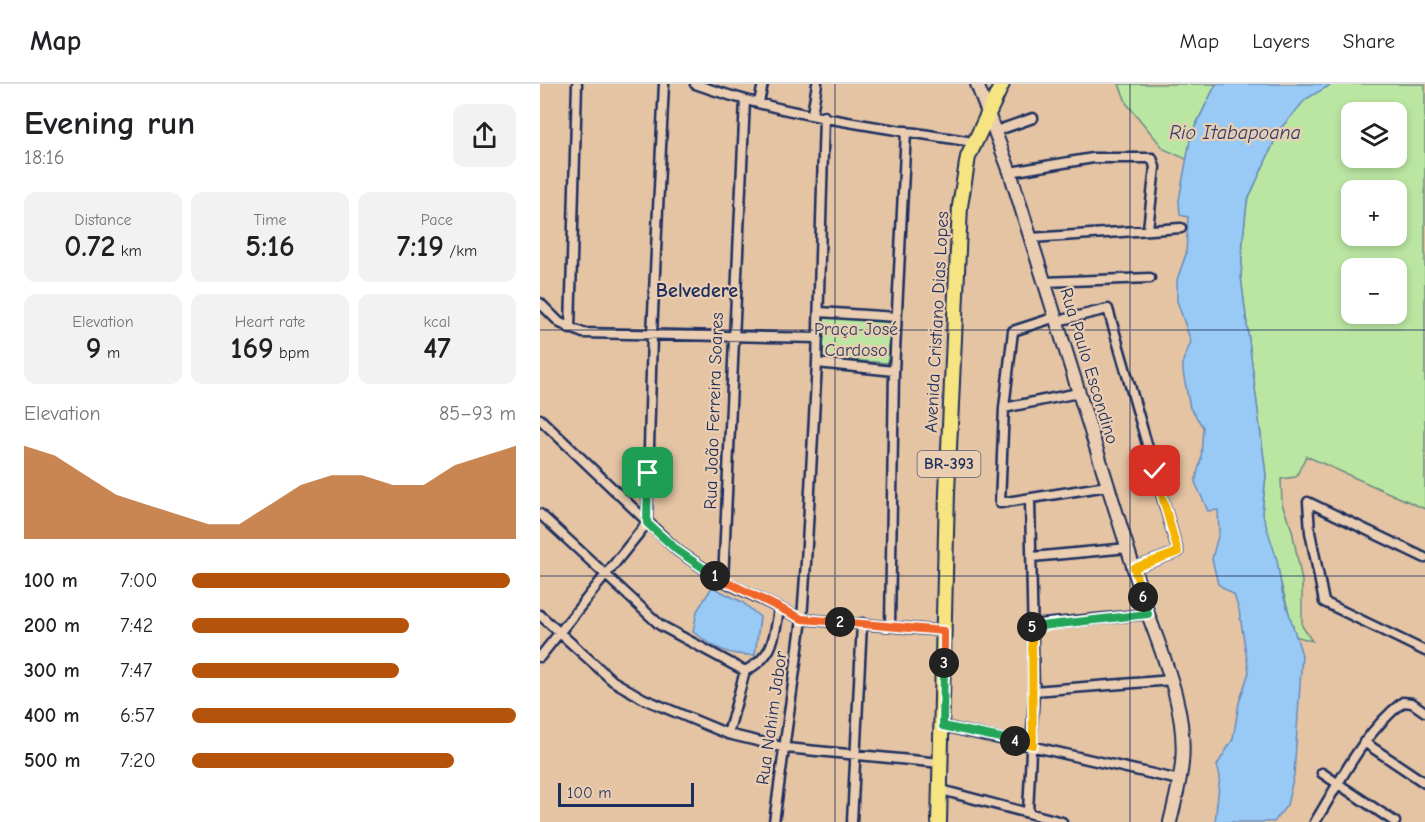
<!DOCTYPE html>
<meta charset="utf-8">
<style>
:root{--surface:#fff;--page:#f2f2f2;--text:#202124;--muted:#757577;--line:#e0e0e0;--accent:#b45309}
body{margin:0;font-family:"Comic Neue",sans-serif;background:var(--page);color:var(--text);height:100vh;display:flex;flex-direction:column;font-size:22px;white-space:nowrap}
*{box-sizing:border-box;margin:0}
p{font-size:20px;color:var(--muted)}
.icon{flex:none;width:33px;height:33px;fill:none;stroke:currentColor;stroke-width:2;stroke-linecap:round;stroke-linejoin:round}
.map{position:relative;flex:1;overflow:hidden}
.side{display:flex;flex-direction:column;background:var(--surface);width:540px}
.side>*{flex:none}
.buttons{position:absolute;left:801px;top:18px;display:grid;gap:12px}
.buttons a{display:grid;place-items:center;width:66px;height:66px;border-radius:12px;background:var(--surface);box-shadow:0 3px 9px #0003;font-size:30px}
.scale{position:absolute;left:18px;bottom:15px;width:136px;box-sizing:border-box;padding-left:6px;border:3px solid #1b2f5e;border-top:0;font-size:16px;line-height:21px;white-space:nowrap;color:#1b2f5e;-webkit-text-stroke:4px #ebceb1;paint-order:stroke}
.pin{position:absolute;display:grid;place-items:center;width:51px;height:51px;color:#fff;margin:-26px;border-radius:12px;box-shadow:0 3px 9px #0006}
.km{position:absolute;width:30px;height:30px;margin:-15px;border-radius:50%;background:#222;color:#fff;font-size:16px;line-height:30px;text-align:center}
.round{display:grid;place-items:center;flex:none;width:63px;height:63px;border-radius:12px;background:var(--page)}
.summary{display:flex;align-items:center;justify-content:space-between;height:102px;padding:0 24px}
h1{font-size:33px;font-weight:700;line-height:45px}
.stats{display:grid;grid-template-columns:repeat(3,1fr);gap:9px;height:102px;padding:6px 24px}
.stats div{display:grid;align-content:center;border-radius:12px;background:var(--page);text-align:center}
.stats b{font-size:30px;font-weight:700}
.stats small{font-size:16px;font-weight:400}
.stats p{font-size:16px}
.chart{height:168px;padding:12px 24px}
.chart p{display:flex;justify-content:space-between}
.chart svg{width:100%;height:108px;margin-top:6px;fill:var(--accent);opacity:.7}
ul{padding:0 24px;list-style:none;font-size:20px}
li{display:grid;grid-template-columns:96px 72px 1fr;align-items:center;height:45px}
li i{height:15px;border-radius:8px;background:var(--accent)}
header{display:flex;align-items:center;gap:36px;box-sizing:border-box;height:84px;padding:0 30px;background:var(--surface);border-bottom:2px solid var(--line)}
header strong{font-size:28px}
nav{display:flex;gap:33px;margin-inline-start:auto;font-size:21px}
main{display:flex;flex:1;min-height:0}
.map>svg:first-child{display:block}
.green{fill:#bbe6a2;stroke:#6b8a80;stroke-width:1.5;fill-rule:evenodd}
.water{fill:#99c9f5;stroke:#678bb9;stroke-width:1.5}
.lines{fill:none;stroke-linecap:round;stroke-linejoin:round}
.street-casing{stroke:#1b2f5e;stroke-width:13}
.secondary-casing{stroke:#1b2f5e;stroke-width:16}
.primary-casing{stroke:#1b2f5e;stroke-width:18}
.street{stroke:#ebceb1;stroke-width:8}
.secondary{stroke:#ebceb1;stroke-width:12}
.primary{stroke:#f6e381;stroke-width:14}
.split-1-casing{stroke:#fff;stroke-width:12}
.split-2-casing{stroke:#fff;stroke-width:12}
.split-3-casing{stroke:#fff;stroke-width:12}
.split-4-casing{stroke:#fff;stroke-width:12}
.split-5-casing{stroke:#fff;stroke-width:12}
.split-6-casing{stroke:#fff;stroke-width:12}
.split-7-casing{stroke:#fff;stroke-width:12}
.split-1{stroke:#22a559;stroke-width:8}
.split-2{stroke:#f0652b;stroke-width:8}
.split-3{stroke:#f0652b;stroke-width:8}
.split-4{stroke:#22a559;stroke-width:8}
.split-5{stroke:#f5b400;stroke-width:8}
.split-6{stroke:#22a559;stroke-width:8}
.split-7{stroke:#f5b400;stroke-width:8}
.grid{fill:none;stroke:#1b2f5e;stroke-width:1.5;stroke-opacity:0.55}
.labels{text-anchor:middle;dominant-baseline:central;stroke-width:4.5;stroke-linejoin:round;paint-order:stroke}
.shield{fill:#ebceb1;stroke:#595f77;stroke-width:1.5}
.shield-label{font-size:16px;font-weight:bold;fill:#1b2f5e}
.street-label{font-size:18px;fill:#1b2f5e;stroke:#ebceb1}
.park-label{font-size:18px;fill:#2b4165;stroke:#ebceb1}
.water-label{font-size:20px;font-style:italic;fill:#283e6d;stroke:#ebceb1}
.neighbourhood-label{font-size:20px;font-weight:bold;fill:#1b2f5e;stroke:#ebceb1}
</style>
<header>
<strong>Map</strong>
<nav><a>Map</a><a>Layers</a><a>Share</a></nav>
</header>
<main>
<section class="side">
<div class="summary"><div><h1>Evening run</h1><p>18:16</p></div><a class="round"><svg class="icon" aria-label="share" viewBox="0 0 24 24"><path d="M12 15V3M7 8l5-5 5 5M5 13v7h14v-7"/></svg></a></div>
<div class="stats">
<div><p>Distance</p><b>0.72<small> km</small></b></div>
<div><p>Time</p><b>5:16</b></div>
<div><p>Pace</p><b>7:19<small> /km</small></b></div>
</div>
<div class="stats">
<div><p>Elevation</p><b>9<small> m</small></b></div>
<div><p>Heart rate</p><b>169<small> bpm</small></b></div>
<div><p>kcal</p><b>47</b></div>
</div>
<div class="chart"><p><span>Elevation</span>85–93 m</p>
<svg viewBox="0 0 160 44" preserveAspectRatio="none"><path d="M0 44V6L10 10L20 18L30 26L40 30L50 34L60 38L70 38L80 30L90 22L100 18L110 18L120 22L130 22L140 14L150 10L160 6V44z"/></svg>
</div>
<ul>
<li><b>100 m</b>7:00<i style="width:98%"></i></li>
<li><b>200 m</b>7:42<i style="width:67%"></i></li>
<li><b>300 m</b>7:47<i style="width:64%"></i></li>
<li><b>400 m</b>6:57<i style="width:100%"></i></li>
<li><b>500 m</b>7:20<i style="width:81%"></i></li>
</ul>
</section>
<div class="map">
<svg width="885" height="738" viewBox="0 0 885 738">
<rect width="100%" height="100%" fill="#e5c4a4"/>
<filter id="ink" filterUnits="userSpaceOnUse"><feTurbulence type="fractalNoise" baseFrequency=".0167" numOctaves="2"/><feDisplacementMap in="SourceGraphic" scale="12" xChannelSelector="R" yChannelSelector="G"/><feConvolveMatrix kernelMatrix="1 2 1 2 8 2 1 2 1" color-interpolation-filters="sRGB"/></filter>
<g filter="url(#ink)">
<path class="green" d="M 579,0 L 676,0 L 651,51 L 648,76 L 624,65 L 587,20 Z
M 792,0 L 885,0 L 885,425 L 766,372 L 756,393 L 741,395 L 742,420 L 752,446 L 762,497 L 762,542 L 772,557 L 755,552 L 722,428 L 726,391 L 701,193 L 703,154 L 707,118 L 740,45 L 766,14 ZM 812,28 L 856,28 L 856,74 L 812,74 ZM 812,106 L 856,106 L 856,152 L 812,152 ZM 812,184 L 856,184 L 856,230 L 812,230 Z
M 284,232 L 351,237 L 348,279 L 281,274 Z"/>
<path class="water" d="M 676,0 L 792,0 L 766,15 L 740,45 L 707,118 L 703,154 L 701,193 L 726,391 L 722,428 L 737,476 L 742,507 L 762,571 L 754,691 L 747,721 L 734,738 L 675,738 L 680,692 L 677,681 L 693,655 L 699,619 L 709,588 L 699,526 L 694,511 L 678,500 L 672,475 L 679,448 L 678,426 L 668,427 L 655,398 L 661,375 L 663,343 L 650,324 L 643,288 L 643,277 L 651,258 L 637,217 L 637,196 L 646,170 L 648,133 L 640,131 L 639,116 L 651,51 Z
M 172,503 L 202,518 L 220,533 L 215,571 C 188,572 175,564 153,548 L 157,527 Z"/>
<g class="lines">
<defs>
<path id="street" d="M 155,0 C 244,32 341,43 433,58
M 219,18 L 223,0
M 272,30 L 277,0
M 456,47 L 493,34
M 470,88 L 553,74 L 612,74 L 615,83 L 608,145
M 491,154 L 641,144
M 504,198 L 610,194
M 0,219 L 20,239 L 43,249 L 278,254
M 279,228 L 356,233
M 516,233 L 473,247 L 464,324 L 460,419 L 567,402
M 517,237 L 568,225 L 638,468 L 594,484
M 30,245 L 37,0
M 277,279 L 354,287
M 464,324 L 538,309
M 0,335 L 138,467 L 183,497 L 262,535 L 404,547
M 0,430 L 120,541 L 205,587
M 107,439 L 112,250 L 124,0
M 492,473 L 588,464
M 885,474 L 768,418 L 770,448 L 784,518 L 885,567
M 183,497 L 205,16
M 0,531 L 73,597 L 104,615 L 188,650 L 246,664 L 401,679
M 493,541 L 608,530
M 350,542 L 354,287 L 366,47
M 0,573 L 107,439
M 494,607 L 632,596
M 403,642 L 639,696
M 188,650 L 205,587 C 234,572 234,555 239,525
M 824,658 L 885,699
M 782,689 L 855,738
M 401,706 L 522,738
M 488,728 L 494,607 L 490,416
M 234,738 L 262,535 L 266,478 L 277,279 L 284,32
M 312,738 L 322,539
M 775,738 C 801,696 823,649 863,618 L 872,619 L 885,628"/>
<path id="secondary" d="M 437,0 L 470,88 L 608,530 C 625,577 647,628 642,679 C 640,699 635,718 630,738"/>
<path id="primary" d="M 399,738 L 407,408 L 420,122 L 428,73 L 462,0"/>
</defs>
<use href="#street" class="street-casing"/>
<use href="#secondary" class="secondary-casing"/>
<use href="#primary" class="primary-casing"/>
<use href="#street" class="street"/>
<use href="#secondary" class="secondary"/>
<use href="#primary" class="primary"/>
</g>
</g>
<g class="lines" filter="url(#ink)">
<defs>
<path id="split-1" d="M 108,389 L 107,439 L 138,467 L 175,492"/>
<path id="split-2" d="M 175,492 L 262,535 L 300,538"/>
<path id="split-3" d="M 300,538 L 404,547 L 404,579"/>
<path id="split-4" d="M 404,579 L 403,642 L 475,657"/>
<path id="split-5" d="M 475,657 L 493,661 L 492,543"/>
<path id="split-6" d="M 492,543 L 608,530 L 603,513"/>
<path id="split-7" d="M 603,513 L 594,484 L 638,468 L 615,387"/>
</defs>
<use href="#split-1" class="split-1-casing"/>
<use href="#split-2" class="split-2-casing"/>
<use href="#split-3" class="split-3-casing"/>
<use href="#split-4" class="split-4-casing"/>
<use href="#split-5" class="split-5-casing"/>
<use href="#split-6" class="split-6-casing"/>
<use href="#split-7" class="split-7-casing"/>
<use href="#split-1" class="split-1"/>
<use href="#split-2" class="split-2"/>
<use href="#split-3" class="split-3"/>
<use href="#split-4" class="split-4"/>
<use href="#split-5" class="split-5"/>
<use href="#split-6" class="split-6"/>
<use href="#split-7" class="split-7"/>
</g>
<path class="grid" d="M 295,0 L 295,738M 590,0 L 590,738M 0,246 L 885,246M 0,492 L 885,492"/>
<g class="labels">
<rect class="shield" x="377.5" y="367" width="63" height="26" rx="4.5"/>
<g class="shield-label">
<text x="409" y="380">BR-393</text>
</g>
<g class="street-label">
<text transform="translate(397 238) rotate(-87)">Avenida Cristiano Dias Lopes</text>
<text transform="translate(549 282) rotate(73)">Rua Paulo Escondino</text>
<text transform="translate(174 327) rotate(-88)">Rua João Ferreira Soares</text>
<text transform="translate(232 634) rotate(-82)">Rua Nahim Jabor</text>
</g>
<g class="park-label">
<text x="316" y="245">Praça José<tspan x="316" dy="21">Cardoso</tspan></text>
</g>
<g class="water-label">
<text x="695" y="48">Rio Itabapoana</text>
</g>
<g class="neighbourhood-label">
<text x="157" y="206">Belvedere</text>
</g>
</g>
</svg>
<div class="buttons">
<a><svg class="icon" aria-label="layers" viewBox="0 0 24 24"><path d="M12 4l9 5-9 5-9-5zM3 14l9 5 9-5"/></svg></a>
<a>+</a>
<a>−</a>
</div>
<div class="scale">100 m</div>
<div class="pin" style="left:108px;top:389px;background:#1e9e55"><svg class="icon" aria-label="arrive" viewBox="0 0 24 24"><path d="M6 21V4h12l-3 4 3 4H6"/></svg></div>
<div class="pin" style="left:615px;top:387px;background:#d93025"><svg class="icon" aria-label="check" viewBox="0 0 24 24"><path d="M5 12l5 5 9-10"/></svg></div>
<b class="km" style="left:175px;top:492px">1</b>
<b class="km" style="left:300px;top:538px">2</b>
<b class="km" style="left:404px;top:579px">3</b>
<b class="km" style="left:475px;top:657px">4</b>
<b class="km" style="left:492px;top:543px">5</b>
<b class="km" style="left:603px;top:513px">6</b>
</div>
</main>
